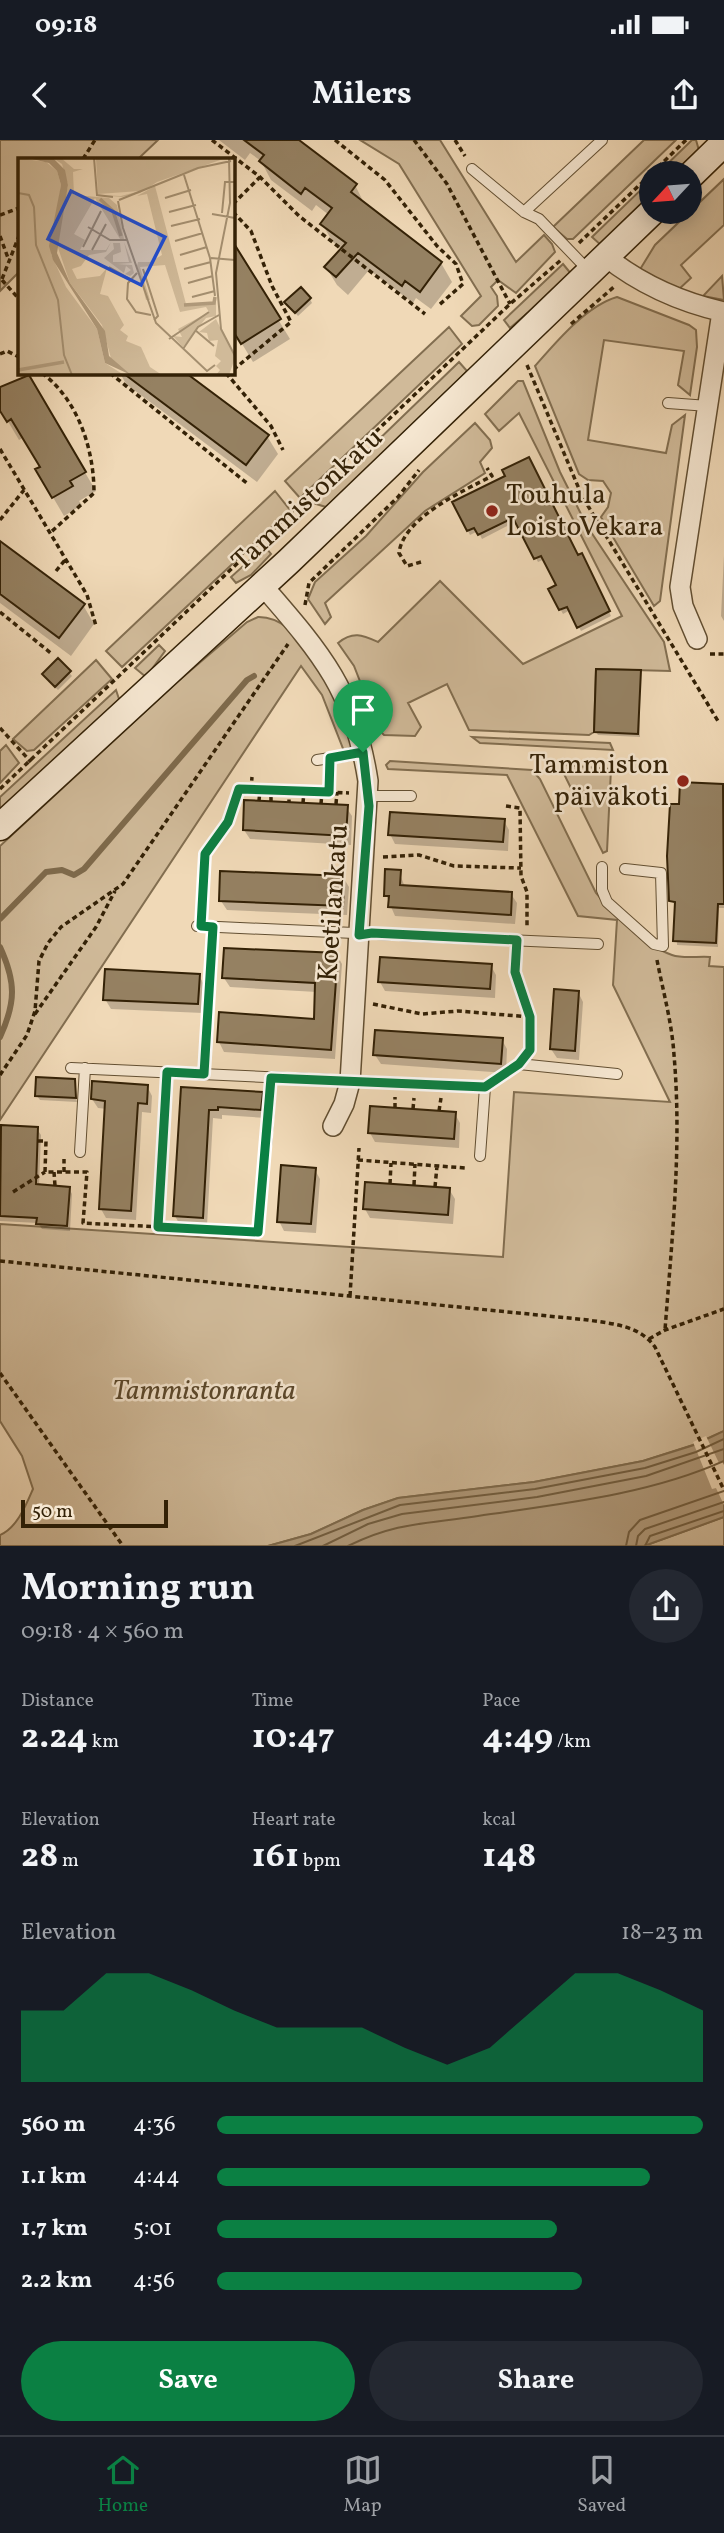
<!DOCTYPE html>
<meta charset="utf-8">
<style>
:root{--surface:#171b24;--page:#242831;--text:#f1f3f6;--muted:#9ea1a6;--line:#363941;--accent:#0b8043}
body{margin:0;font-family:Vollkorn,serif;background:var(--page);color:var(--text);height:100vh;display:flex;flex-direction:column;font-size:26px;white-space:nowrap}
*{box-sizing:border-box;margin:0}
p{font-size:23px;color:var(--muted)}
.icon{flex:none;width:38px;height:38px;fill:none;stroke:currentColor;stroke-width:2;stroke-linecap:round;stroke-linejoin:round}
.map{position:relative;height:1406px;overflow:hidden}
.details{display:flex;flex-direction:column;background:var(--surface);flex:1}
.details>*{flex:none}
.needle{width:46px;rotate:244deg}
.tools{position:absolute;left:639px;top:21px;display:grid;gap:14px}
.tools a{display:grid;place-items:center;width:63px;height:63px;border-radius:50%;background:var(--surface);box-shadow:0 4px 18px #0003;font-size:35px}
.scale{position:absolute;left:21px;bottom:18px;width:147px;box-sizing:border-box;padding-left:7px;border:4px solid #332106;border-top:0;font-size:19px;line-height:24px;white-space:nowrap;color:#332106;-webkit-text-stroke:5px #f5e6d0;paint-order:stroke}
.pin{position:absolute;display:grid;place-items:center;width:60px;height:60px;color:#fff;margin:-72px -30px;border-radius:50% 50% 50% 0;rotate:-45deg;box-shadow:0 0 7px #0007}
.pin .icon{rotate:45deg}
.round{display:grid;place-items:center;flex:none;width:74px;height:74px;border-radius:37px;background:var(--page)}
.overview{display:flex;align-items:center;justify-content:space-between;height:119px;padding:0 21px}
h1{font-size:38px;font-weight:700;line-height:52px}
.figures{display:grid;grid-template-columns:repeat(3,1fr);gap:10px;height:119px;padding:7px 21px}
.figures div{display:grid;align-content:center}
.figures b{font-size:35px;font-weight:700}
.figures small{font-size:19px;font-weight:400}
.figures p{font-size:19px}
.chart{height:196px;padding:14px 21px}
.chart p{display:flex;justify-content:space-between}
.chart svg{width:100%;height:126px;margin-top:7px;fill:var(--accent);opacity:.7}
.action{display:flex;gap:14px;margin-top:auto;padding:14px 21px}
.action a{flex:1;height:80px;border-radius:42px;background:var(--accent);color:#fff;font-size:28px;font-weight:700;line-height:80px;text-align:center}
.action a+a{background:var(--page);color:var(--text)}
ul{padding:0 21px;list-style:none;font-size:23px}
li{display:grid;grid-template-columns:112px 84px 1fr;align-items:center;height:52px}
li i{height:18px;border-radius:9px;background:var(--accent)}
.status{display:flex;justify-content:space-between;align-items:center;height:49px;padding:0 35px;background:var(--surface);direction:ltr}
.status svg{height:19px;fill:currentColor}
header{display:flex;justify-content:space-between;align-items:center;height:91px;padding:0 21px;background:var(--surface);font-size:32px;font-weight:700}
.tab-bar{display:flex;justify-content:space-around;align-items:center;height:98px;border-top:2px solid var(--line);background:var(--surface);font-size:19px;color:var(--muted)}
.tab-bar a{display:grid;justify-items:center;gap:4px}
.tab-bar .current{color:var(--accent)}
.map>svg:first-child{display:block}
.green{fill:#d0ba99;stroke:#826e50;stroke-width:2}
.water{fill:#b09a7b;stroke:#7e6a4c;stroke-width:2}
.pier{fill:#f0d9b7}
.shadow{fill:#0003}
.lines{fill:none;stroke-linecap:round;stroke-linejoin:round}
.shore{stroke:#725e40;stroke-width:2}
.stream{stroke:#7e6a4c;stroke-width:6}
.building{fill:#958162;stroke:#332106;stroke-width:2}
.lane-casing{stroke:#624f32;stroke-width:12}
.street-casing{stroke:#624f32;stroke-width:22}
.secondary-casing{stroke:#332106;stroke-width:29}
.path{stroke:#332106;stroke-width:3.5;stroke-dasharray:5 3.5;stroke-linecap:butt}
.lane{stroke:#f5e6d0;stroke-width:10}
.street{stroke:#f5e6d0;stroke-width:19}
.secondary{stroke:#f5e6d0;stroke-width:26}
.route-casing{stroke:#fff;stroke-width:14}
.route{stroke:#0b8043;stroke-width:9}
.poi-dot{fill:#8f2418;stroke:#f5e6d0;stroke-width:2.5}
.labels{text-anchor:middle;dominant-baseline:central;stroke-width:5;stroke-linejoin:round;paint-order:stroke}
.poi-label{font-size:28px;fill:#332106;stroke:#f5e6d0;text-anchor:start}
.street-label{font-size:28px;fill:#332106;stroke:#f5e6d0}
.park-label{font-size:28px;font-style:italic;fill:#5a472b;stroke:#f5e6d0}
.inset-river{fill:none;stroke:#b09a7b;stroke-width:3.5}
.inset-road{fill:none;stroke:#a48f70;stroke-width:2}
.view{fill:#1d4ed8;fill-opacity:0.15;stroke:#1d4ed8;stroke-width:3.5}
.inset-edge{fill:none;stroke:#332106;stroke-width:3.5}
</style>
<div class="status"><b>09:18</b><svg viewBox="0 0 49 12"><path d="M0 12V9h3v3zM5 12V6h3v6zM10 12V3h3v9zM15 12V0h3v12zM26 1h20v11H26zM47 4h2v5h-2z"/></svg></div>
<header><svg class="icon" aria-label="back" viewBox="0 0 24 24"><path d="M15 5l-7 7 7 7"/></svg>Milers<svg class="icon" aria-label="share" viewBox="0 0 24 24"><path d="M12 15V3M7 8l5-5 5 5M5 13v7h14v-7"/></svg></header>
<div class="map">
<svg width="724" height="1406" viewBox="0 0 724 1406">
<rect width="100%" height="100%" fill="#f0d9b7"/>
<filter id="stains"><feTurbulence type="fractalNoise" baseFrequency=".00286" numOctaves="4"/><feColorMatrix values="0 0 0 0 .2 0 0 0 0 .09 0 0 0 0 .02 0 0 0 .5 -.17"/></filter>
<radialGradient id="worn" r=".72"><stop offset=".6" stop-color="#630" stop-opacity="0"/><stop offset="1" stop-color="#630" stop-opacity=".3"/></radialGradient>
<path class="green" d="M 0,0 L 158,0 L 138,19 L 19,19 L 19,132 L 0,151 Z
M 360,0 L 440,0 L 516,122 L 544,95 L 552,104 L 555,112 L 516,153 L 498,140 L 491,147 L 497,156 L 498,166 L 479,185 L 472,186 L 461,176 L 481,156 L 399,24 Z
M 644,0 L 676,0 L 573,99 L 567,99 L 553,87 Z
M 692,0 L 696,0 L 700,14 L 680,33 L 658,33 Z
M 724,39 L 724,85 L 681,125 L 691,138 L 678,150 L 639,131 L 655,105 Z
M 651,40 L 651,61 L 603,107 L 592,97 Z
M 563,124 L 572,135 L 510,188 L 504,180 Z
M 722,136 L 724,160 L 703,156 Z
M 617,157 L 689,185 L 696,190 L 697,207 L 690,255 L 678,245 L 684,211 L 604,200 L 588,300 L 666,313 L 672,285 L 685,275 L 660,461 L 654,466 L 601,377 L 608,367 L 611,353 L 603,341 L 588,340 L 579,334 L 535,226 C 556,202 586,166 617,157 Z
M 449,187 L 462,204 L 300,358 L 285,341 Z
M 459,222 L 467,231 L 419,281 L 326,367 L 313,363 Z
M 518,241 L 523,241 L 560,332 L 587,386 L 664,502 L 670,531 L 596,529 L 594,592 L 589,595 L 469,590 L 447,544 L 408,563 L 421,587 L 415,596 L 384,595 L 379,590 L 354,526 L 338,503 C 353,491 362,495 378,502 L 440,441 L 523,524 L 622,476 L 519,273 L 499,291 L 485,274 Z
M 475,283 L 490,300 L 492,308 L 480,322 L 485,333 L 425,371 L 325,463 L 331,477 L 325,484 L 308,459 L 315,442 L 366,396 L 423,332 Z
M 275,351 L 290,370 L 122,527 L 106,511 Z
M 267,409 L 271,414 L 251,435 L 236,443 L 231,437 L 261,410 Z
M 258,477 C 308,476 339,568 353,606 L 344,611 L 322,555 L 301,526 L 0,980 L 0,706 L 176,543 L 247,482 Z
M 159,505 L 165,511 L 146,537 L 135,528 Z
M 96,520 L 112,539 L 34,610 L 27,611 L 13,599 Z
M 116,550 L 121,565 L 0,679 L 0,657 Z
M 472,597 L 610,603 L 613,610 L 480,603 Z
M 6,605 L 19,623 L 0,643 L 0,611 Z
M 390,621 L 532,630 L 540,639 L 596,753 C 611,772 648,807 672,815 C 683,819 698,816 710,817 L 709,826 L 724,827 L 724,1291 L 693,1305 L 643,1321 L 534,1342 L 398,1358 L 363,1370 L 311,1394 L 268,1406 L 0,1406 L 0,1395 C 17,1388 26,1365 33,1349 L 22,1316 L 0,1281 L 0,1084 L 503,1117 L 514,952 L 670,962 L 613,845 L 617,780 L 578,776 L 507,635 L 388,629 L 386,625 Z
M 564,625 L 611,629 L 607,711 L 603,713 L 561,628 Z
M 724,1377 L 724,1406 L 644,1406 Z"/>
<path class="water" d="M 724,1291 L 724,1377 L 644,1406 L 268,1406 L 311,1394 L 363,1370 L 398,1358 L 534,1342 L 643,1321 L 694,1305 Z"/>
<path class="pier" d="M 706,1296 L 719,1323 L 722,1321 L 724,1325 L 724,1365 L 716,1348 L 712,1349 L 693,1302 Z"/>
<path class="shadow" d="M 219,0 L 296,0 L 355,45 L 365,65 L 441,123 L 452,142 L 431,169 L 416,158 L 413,163 L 369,130 L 348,155 L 337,145 L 326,127 L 342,110 L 333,102 L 322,84 L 329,75 L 316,65 L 312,71 L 271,40 L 261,21 L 250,13 L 245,20 Z
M 233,105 L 290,199 L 253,222 L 233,189 Z
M 310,159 L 312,163 L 298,176 L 286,163 Z
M 120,233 L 183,233 L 267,296 L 278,314 L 257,342 L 126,244 Z
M 28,237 L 96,351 L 79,361 L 82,365 L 64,376 L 37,330 L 42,328 L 24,297 L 19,300 L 0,268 L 0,249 Z
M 507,337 L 578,417 L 584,420 L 611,476 L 581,491 L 570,470 L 563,474 L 550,450 L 558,446 L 545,419 L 538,422 L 517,381 L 482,399 L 478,391 L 470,395 L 455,363 Z
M 0,403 L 83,465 L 94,484 L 71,516 L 0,463 Z
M 724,415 L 724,481 L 721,476 Z
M 58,520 L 72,536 L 58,550 L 46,538 Z
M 640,532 L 640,597 L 598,595 L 595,591 Z
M 722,646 L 724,768 L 719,768 L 718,807 L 677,805 L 676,765 L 671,761 L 680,666 Z
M 346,667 L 352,676 L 351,705 L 250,699 L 244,690 Z
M 504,681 L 509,690 L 508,711 L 395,704 L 390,694 Z
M 399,732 L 405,747 L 511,754 L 517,763 L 515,784 L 395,776 L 386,755 Z
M 343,737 L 349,747 L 347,775 L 227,770 L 221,761 Z
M 337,815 L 342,824 L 335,919 L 224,912 L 219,902 L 316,881 L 317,852 L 230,847 L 224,838 Z
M 491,826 L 496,835 L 495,858 L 385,851 L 380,842 Z
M 199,835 L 204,845 L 203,873 L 111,869 L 105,859 Z
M 578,852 L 583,862 L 579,920 L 557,918 L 551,909 Z
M 502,900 L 507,909 L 506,933 L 381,924 L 375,915 Z
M 73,942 L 77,962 L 40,960 L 37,956 Z
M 147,946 L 152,956 L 151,973 L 142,972 L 136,1080 L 106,1078 L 101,1069 L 107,969 L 98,968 L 92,959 Z
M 182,949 L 261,953 L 267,962 L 266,978 L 222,975 L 222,979 L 213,978 L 207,1086 L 180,1085 L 175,1076 Z
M 455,974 L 460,983 L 459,1008 L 375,1002 L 370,993 Z
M 37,989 L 41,995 L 39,1046 L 69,1048 L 72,1054 L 70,1091 L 42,1089 L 38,1083 L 0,1081 L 0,1038 Z
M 315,1030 L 320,1039 L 316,1093 L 284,1091 L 279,1081 Z
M 449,1049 L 455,1059 L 453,1084 L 370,1078 L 365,1069 Z"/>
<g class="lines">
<path class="shore" d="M 295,1406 L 400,1365 L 535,1349 L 645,1328 L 696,1312 L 724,1299
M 323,1406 L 368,1384 L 402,1374 L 537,1357 L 646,1336 L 724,1309
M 348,1406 C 397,1382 426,1384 478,1376 C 560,1364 648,1355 724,1321
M 626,1406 L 629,1392 L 640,1380 L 724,1351
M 636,1406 L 638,1396 L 645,1389 L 724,1362
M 645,1406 L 650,1396 L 724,1371"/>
<path class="stream" d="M 0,779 L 46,732 L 62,730 L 74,735 L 84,729 L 247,540 L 254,536
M 0,807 C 16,842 16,862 0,897"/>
</g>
<path class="building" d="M 244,0 L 299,0 L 357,44 L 351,52 L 442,122 L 420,152 L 405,141 L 402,146 L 358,113 L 336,137 L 324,127 L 346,103 L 320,84 L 332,68 L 305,48 L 301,54 L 259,21 L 264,15 Z
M 233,102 L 281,179 L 241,204 L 233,191 Z
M 301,147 L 311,158 L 295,173 L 284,162 Z
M 123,233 L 186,233 L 269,295 L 246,325 Z
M 29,235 L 86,332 L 70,341 L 73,346 L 52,358 L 35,329 L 40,327 L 11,279 L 7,282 L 0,271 L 0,247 Z
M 529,317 L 578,415 L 582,413 L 610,471 L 577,488 L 567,467 L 559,470 L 548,449 L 556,445 L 541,416 L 534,419 L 513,378 L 478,395 L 474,388 L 467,391 L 452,362 L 505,336 L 502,330 Z
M 0,401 L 85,464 L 59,498 L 0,454 Z
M 58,518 L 71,531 L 55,547 L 42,534 Z
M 596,529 L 641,530 L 638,594 L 594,592 Z
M 680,642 L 723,644 L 724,764 L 718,764 L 716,803 L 673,801 L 675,762 L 669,761 L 667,716 L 670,664 L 679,664 Z
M 244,660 L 348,665 L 346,696 L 243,690 Z
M 390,672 L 505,679 L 503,702 L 388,695 Z
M 385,729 L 401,730 L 400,745 L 512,752 L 511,775 L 388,767 L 389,756 L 384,756 Z
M 220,731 L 344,736 L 343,766 L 219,761 Z
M 224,808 L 338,813 L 331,910 L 217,902 L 219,872 L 314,879 L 315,843 L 222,838 Z
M 380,817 L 492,824 L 490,849 L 378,842 Z
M 105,829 L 200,834 L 198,864 L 103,860 Z
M 554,849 L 579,851 L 575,911 L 550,909 Z
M 375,890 L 503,898 L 501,924 L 373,915 Z
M 36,937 L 75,939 L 76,958 L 35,956 Z
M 92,941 L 148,945 L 147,964 L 138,963 L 131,1071 L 99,1069 L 105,961 L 91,959 Z
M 181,947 L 263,952 L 261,970 L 218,967 L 218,970 L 209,970 L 203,1078 L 173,1076 Z
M 370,966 L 456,972 L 454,999 L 368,993 Z
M 1,985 L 38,987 L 36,1044 L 70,1047 L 67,1086 L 36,1084 L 37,1078 L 0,1076 Z
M 281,1025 L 316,1028 L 311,1084 L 277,1082 Z
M 365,1042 L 450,1048 L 448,1075 L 363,1069 Z"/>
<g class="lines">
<defs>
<path id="lane" d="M 472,29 L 524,72 L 539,79 L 589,131
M 524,72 L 602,0
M 668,263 L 708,266
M 317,620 L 363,613
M 368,656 L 411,656
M 602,727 L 602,750 L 607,762 L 654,804 L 663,806 L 661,733 L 625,729
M 197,786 L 598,804
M 71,928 L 485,947 L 519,924 L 617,934
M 266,1006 L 271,938
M 80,1012 L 85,928
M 480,1016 L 485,947"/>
<path id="street" d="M 605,116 C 640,144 680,162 724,172
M 263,446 C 321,513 354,550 368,641 L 350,942 L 344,964 L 333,986
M 697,499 L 683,466 L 680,447 L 722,172"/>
<path id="secondary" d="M 690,36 L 724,3
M 0,687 L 289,421 L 652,72"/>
</defs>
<use href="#lane" class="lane-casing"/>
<use href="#street" class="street-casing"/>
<use href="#secondary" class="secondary-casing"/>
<path class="path" d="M 212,0 L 260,37 L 299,76 L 425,174
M 335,0 L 385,40 L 437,106 L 456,124 L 463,144 L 439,165
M 414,0 L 447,44 L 510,164
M 455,0 L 465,16
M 83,19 L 95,0
M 652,33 L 686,0
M 233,64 L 260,37
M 233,72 L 251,91 L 272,146 L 291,182 L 233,230
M 0,75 L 19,68
M 673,80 L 681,72
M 0,96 L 8,118
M 579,103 L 651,34
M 2,139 L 19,96
M 2,140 L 19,159
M 571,184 L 615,146
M 0,214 L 7,211 L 19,217
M 527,225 L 582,356 L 718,581
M 42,233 C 78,260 94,309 94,353 L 50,393
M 110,233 L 248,344
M 226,233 L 271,286 L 283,310
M 0,309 L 87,455 L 96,486
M 0,380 L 24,350
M 421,422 L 407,426 L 399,413 C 403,378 463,351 492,336 L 487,328
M 56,431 L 65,420
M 305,465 L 309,443 L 398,357 L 419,330
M 0,472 L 52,514
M 710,514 L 724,514
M 0,588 L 31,622
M 0,649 L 510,164 L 561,120
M 251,649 L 252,637
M 289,651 L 289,662
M 329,652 L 349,653
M 259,661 L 260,649
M 271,661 L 271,650
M 303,663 L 304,651
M 321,664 L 322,652
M 336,664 L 337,652
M 506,666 L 520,668 L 521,736 L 527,752 L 527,786
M 383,717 L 419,715 L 454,726 L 521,728
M 202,771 L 205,714 L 228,682 L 239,649 L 329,652 L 330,630
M 516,813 L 515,832 L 530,877 L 529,911
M 657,820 C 663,851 672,883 674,915 C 682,1007 672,1098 665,1190
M 373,864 L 422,874 L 458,871 L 530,877
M 35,874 L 96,787 L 115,751
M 205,921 L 212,799
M 0,935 L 27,895 L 35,871 L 39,821 L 48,803 L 61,787 L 123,744 L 288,504
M 395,968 L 395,957
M 413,969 L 414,958
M 439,971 L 441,958
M 38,1001 L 46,1001 L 45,1032 L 87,1032 L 83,1083 L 258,1092 L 264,1019
M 358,1020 L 466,1028
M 54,1032 L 55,1046
M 64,1032 L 64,1019
M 390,1044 L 391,1023
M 414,1045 L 415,1024
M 435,1047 L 437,1026
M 13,1052 L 45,1032
M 158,1087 L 166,945
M 0,1121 L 588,1180 C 613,1184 639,1185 655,1207 L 724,1350
M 350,1156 L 359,1008
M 649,1199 L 665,1190 L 724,1169
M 0,1233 L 123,1406"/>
<use href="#lane" class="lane"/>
<use href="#street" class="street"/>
<use href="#secondary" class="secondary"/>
</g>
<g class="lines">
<defs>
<path id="route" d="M 363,612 L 369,666 L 359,795 L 372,793 L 517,800 L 515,832 L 530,877 L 530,910 L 519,924 L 485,947 L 271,938 L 258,1092 L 158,1087 L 167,932 L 204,934 L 213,787 L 201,786 L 205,714 L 228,682 L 239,649 L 329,652 L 330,618 Z"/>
</defs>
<use href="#route" class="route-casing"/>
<use href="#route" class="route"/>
</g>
<g class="poi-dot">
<circle cx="492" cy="371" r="7"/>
<circle cx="683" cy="641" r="7"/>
</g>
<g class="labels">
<g class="poi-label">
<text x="506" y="355">Touhula<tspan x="506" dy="32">LoistoVekara</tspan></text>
<text x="669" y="625" text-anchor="end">Tammiston<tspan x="669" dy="32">päiväkoti</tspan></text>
</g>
<g class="street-label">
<text transform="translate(308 360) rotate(-43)">Tammistonkatu</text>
<text transform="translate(334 763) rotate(-86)">Koetilankatu</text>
</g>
<g class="park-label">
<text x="204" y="1251">Tammistonranta</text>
</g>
</g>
<g transform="translate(18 18)">
<rect width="217" height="217" fill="#f0d9b7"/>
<path d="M 0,0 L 28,4 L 39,13 L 43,27 L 33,96 L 48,129 L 79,171 L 87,205 L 106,217 L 0,217 ZM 35,0 L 43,0 L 56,11 L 65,11 L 55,14 L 56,37 L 91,40 L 99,47 L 106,81 L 102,81 L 77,40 L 56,76 L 67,82 L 62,92 L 88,92 L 93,84 L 88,94 L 71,97 L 63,108 L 54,111 L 59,121 L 82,118 L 89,110 L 82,136 L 90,138 L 106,167 L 102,172 L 110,178 L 108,183 L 123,189 L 132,209 L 144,217 L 113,217 L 94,204 L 84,167 L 52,125 L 38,84 L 50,27 L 44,6 ZM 208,0 L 139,24 L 122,35 L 104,39 L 81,37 L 103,38 L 122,33 L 80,36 L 78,0 ZM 137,28 L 168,146 L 196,144 L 198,140 L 198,158 L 188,160 L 165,189 L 155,178 L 164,179 L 160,171 L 191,154 L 188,149 L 162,154 L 147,107 L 122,109 L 132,142 L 128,142 L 119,108 L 120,104 L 132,104 L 144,97 L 129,36 L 119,38 ZM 106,84 L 114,105 L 99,106 L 114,107 L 116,115 L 112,118 L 107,116 L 113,112 L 108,108 L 106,115 L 86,100 L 96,91 L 95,85 L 102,85 L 103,94 L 95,97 L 95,104 L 111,104 ZM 198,161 L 217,200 L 211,217 L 198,217 L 202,212 L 198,208 L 203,203 L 197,198 L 200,182 L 191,183 L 189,175 L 181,174 Z" fill="#d0ba99"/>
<path d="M 10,0 L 35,0 L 47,12 L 50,27 L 39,95 L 52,125 L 87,173 L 91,198 L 113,217 L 87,205 L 79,171 L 35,102 L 31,88 L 43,27 L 39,13 L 31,5 Z" fill="#b09a7b"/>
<path class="inset-river" d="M 82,41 L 95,53 L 103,78M 166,147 L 196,145 L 197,139M 0,212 L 46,204"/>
<path class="inset-road" d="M 76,0 L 79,37 L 95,39M 211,0 L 212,45 L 198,115 L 203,171 L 217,198M 166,17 L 192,100 L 197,138M 0,35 L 11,37 L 16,49 L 18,87 L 40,142 L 46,197 L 54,217M 147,40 L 173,32M 101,42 L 180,10 L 213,3M 100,43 L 105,70 L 138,165 L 189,213 L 197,207M 151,54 L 178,47M 204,55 L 207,24 L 217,24M 194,56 L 217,60M 153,68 L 182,61M 70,69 L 92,82 L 109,82M 157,83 L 185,75M 65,89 L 83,53M 74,92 L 88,66M 162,97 L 189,89M 193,100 L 217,102M 91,109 L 112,121M 125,111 L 140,158 L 136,162M 166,111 L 193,104M 119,115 L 110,125 L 109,141 L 118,154 L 133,157M 170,125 L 195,118M 174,139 L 197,133M 177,172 L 196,188M 151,181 L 191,154M 165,191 L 180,169 L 201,157"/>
<path class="view" d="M 53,33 L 147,79 L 123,127 L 30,81 Z"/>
<rect width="217" height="217" class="inset-edge"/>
</g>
<rect width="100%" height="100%" filter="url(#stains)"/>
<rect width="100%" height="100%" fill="url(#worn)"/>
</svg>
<div class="tools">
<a><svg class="needle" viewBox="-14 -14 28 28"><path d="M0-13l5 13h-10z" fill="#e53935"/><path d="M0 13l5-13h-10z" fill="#9ea1a6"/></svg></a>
</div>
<div class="scale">50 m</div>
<div class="pin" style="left:363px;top:612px;background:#1e9e55"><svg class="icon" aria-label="arrive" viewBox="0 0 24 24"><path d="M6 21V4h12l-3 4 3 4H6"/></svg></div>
</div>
<section class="details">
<div class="overview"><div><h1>Morning run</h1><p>09:18 · 4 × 560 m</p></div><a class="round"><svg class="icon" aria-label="share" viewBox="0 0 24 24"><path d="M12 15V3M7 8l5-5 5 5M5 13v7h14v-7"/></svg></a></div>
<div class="figures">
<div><p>Distance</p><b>2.24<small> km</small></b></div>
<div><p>Time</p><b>10:47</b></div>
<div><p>Pace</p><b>4:49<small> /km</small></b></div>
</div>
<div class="figures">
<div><p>Elevation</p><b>28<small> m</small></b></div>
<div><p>Heart rate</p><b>161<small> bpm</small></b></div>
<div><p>kcal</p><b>148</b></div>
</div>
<div class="chart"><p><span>Elevation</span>18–23 m</p>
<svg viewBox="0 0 160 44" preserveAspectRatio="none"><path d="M0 44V19L10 19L20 6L30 6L40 12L50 19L60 25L70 25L80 25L90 32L100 38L110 32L120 19L130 6L140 6L150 12L160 19V44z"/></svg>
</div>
<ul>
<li><b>560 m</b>4:36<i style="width:100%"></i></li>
<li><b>1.1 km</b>4:44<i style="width:89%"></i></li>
<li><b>1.7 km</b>5:01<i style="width:70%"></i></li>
<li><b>2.2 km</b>4:56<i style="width:75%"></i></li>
</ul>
<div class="action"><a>Save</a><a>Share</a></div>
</section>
<nav class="tab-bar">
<a class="current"><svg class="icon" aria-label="home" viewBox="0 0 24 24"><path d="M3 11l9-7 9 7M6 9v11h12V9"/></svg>Home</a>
<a><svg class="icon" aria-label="map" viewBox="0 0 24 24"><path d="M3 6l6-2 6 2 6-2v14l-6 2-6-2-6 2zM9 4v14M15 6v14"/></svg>Map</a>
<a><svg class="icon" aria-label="saved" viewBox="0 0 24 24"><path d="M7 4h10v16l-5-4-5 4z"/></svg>Saved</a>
</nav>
